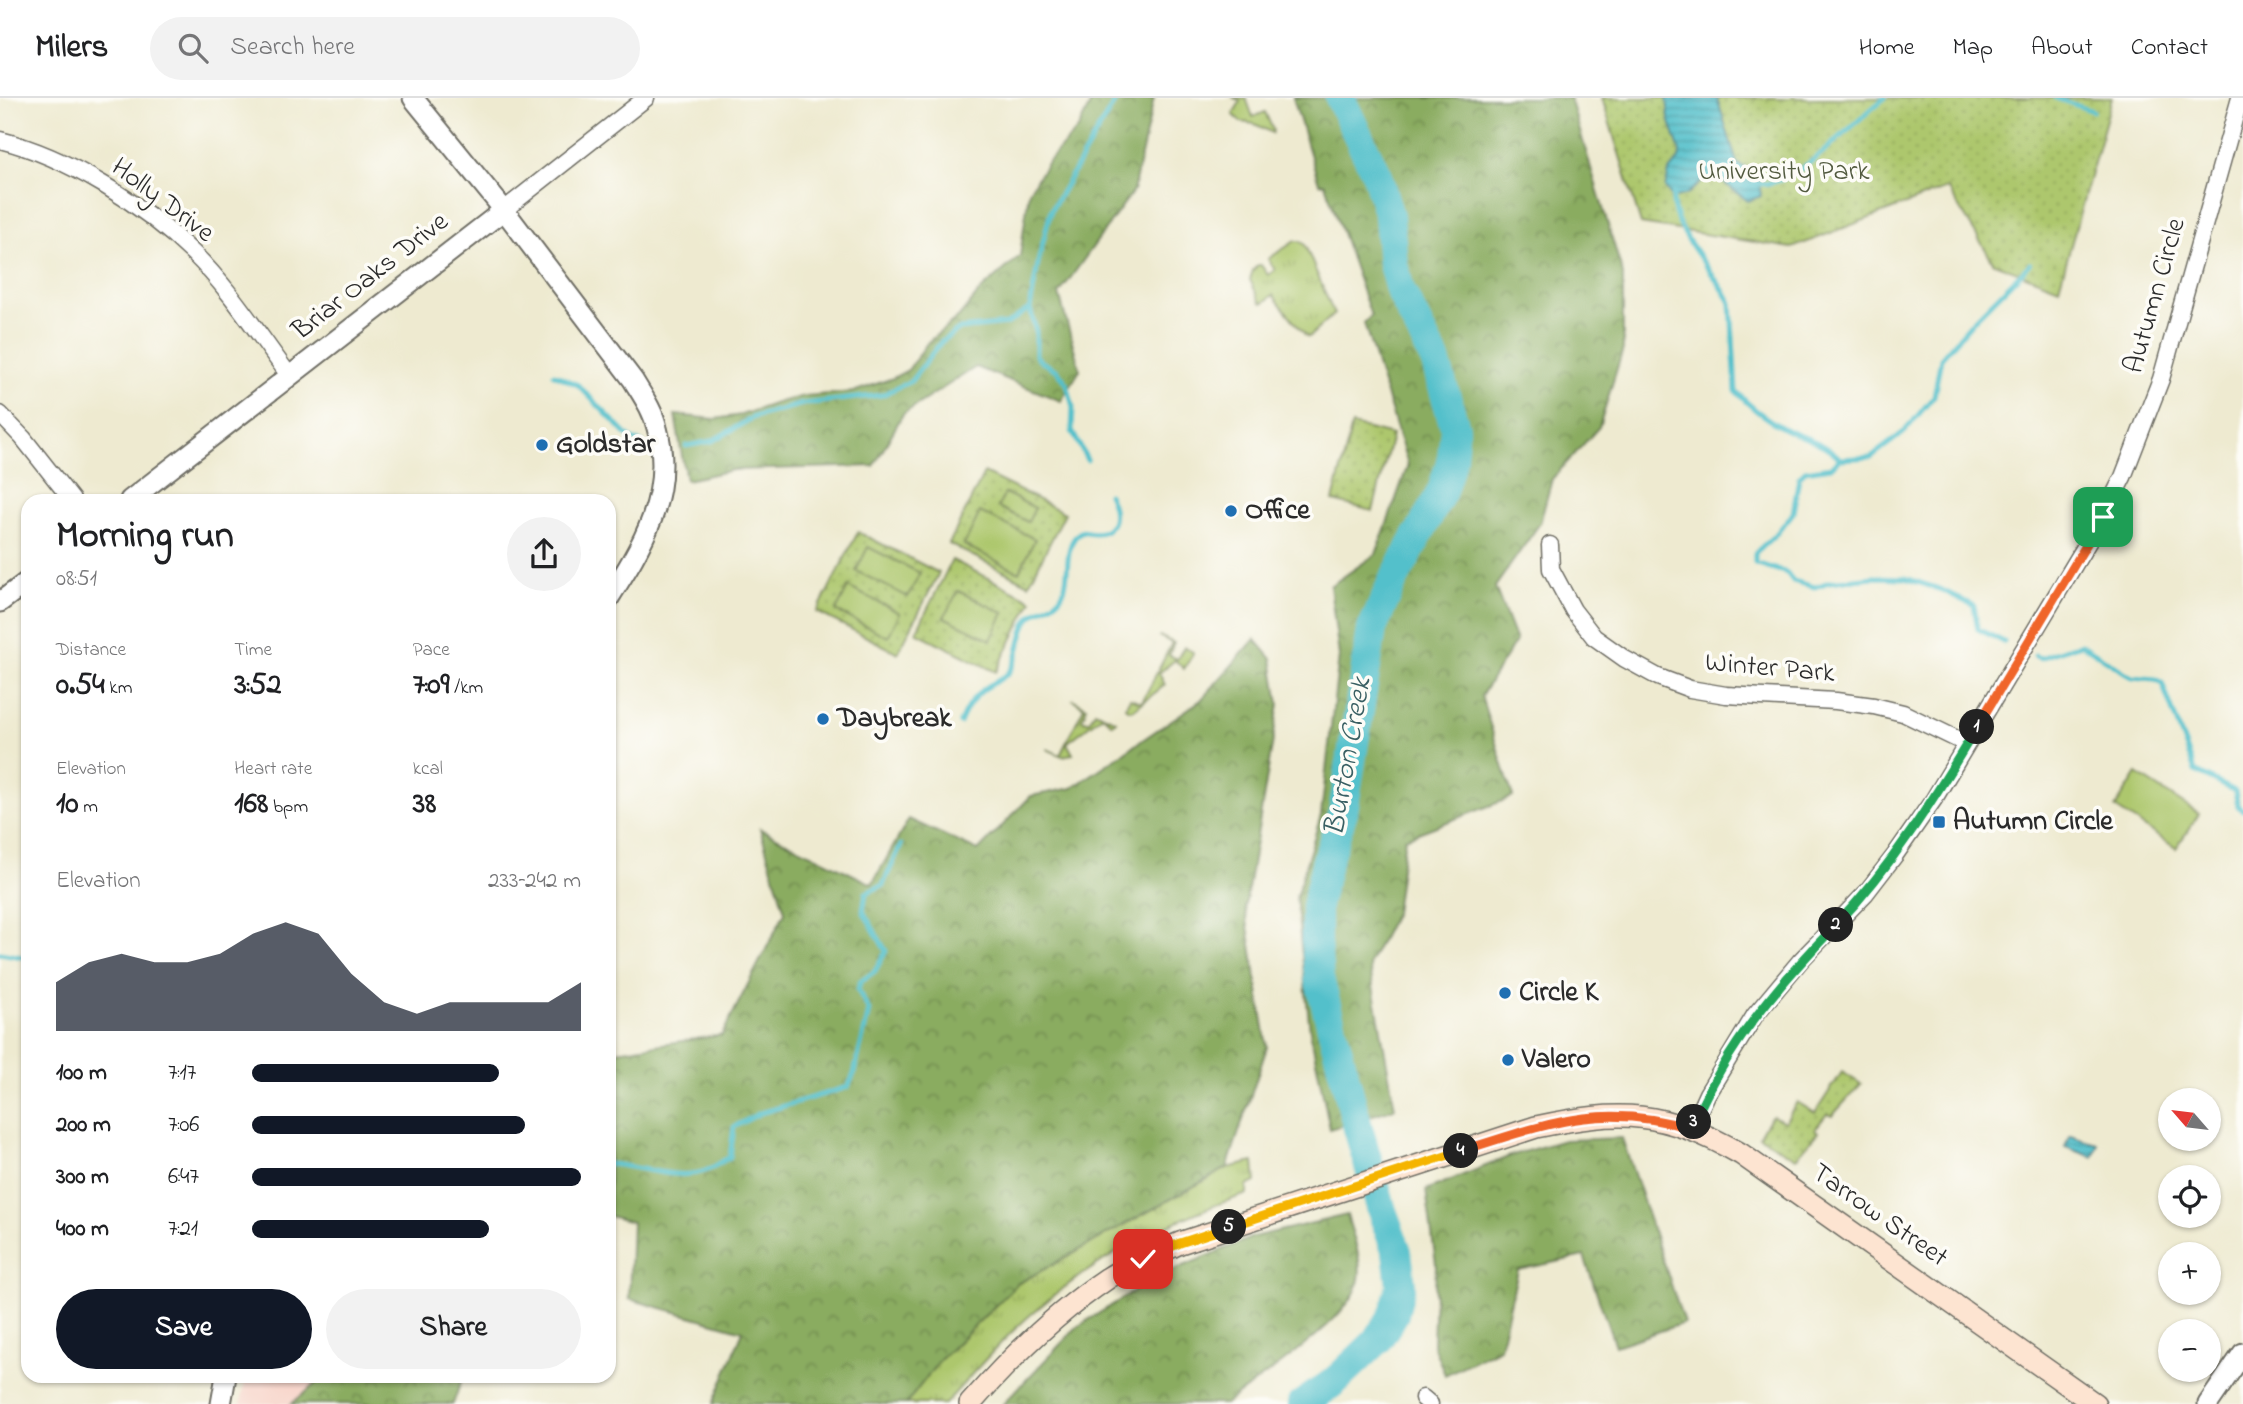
<!DOCTYPE html>
<meta charset="utf-8">
<style>
:root{--surface:#fff;--page:#f2f2f2;--text:#202124;--muted:#757577;--line:#e0e0e0;--accent:#111827}
body{margin:0;font-family:"Indie Flower",sans-serif;background:var(--page);color:var(--text);height:100vh;display:flex;flex-direction:column;font-size:26px;white-space:nowrap}
*{box-sizing:border-box;margin:0}
p{font-size:23px;color:var(--muted)}
.icon{flex:none;width:38px;height:38px;fill:none;stroke:currentColor;stroke-width:2;stroke-linecap:round;stroke-linejoin:round}
.map{position:relative;flex:1;overflow:hidden}
.drawer{position:absolute;left:21px;top:396px;width:595px;height:889px;display:flex;flex-direction:column;background:var(--surface);border-radius:21px;box-shadow:0 2px 5px #0004}
.drawer>*{flex:none}
.needle{width:46px;rotate:298deg}
.controls{position:absolute;left:2158px;top:990px;display:grid;gap:14px}
.controls a{display:grid;place-items:center;width:63px;height:63px;border-radius:50%;background:var(--surface);box-shadow:0 2px 5px #0004;font-size:35px}
.pin{position:absolute;display:grid;place-items:center;width:60px;height:60px;color:#fff;margin:-30px;border-radius:14px;box-shadow:0 4px 10px #0006}
.km{position:absolute;width:35px;height:35px;margin:-18px;border-radius:50%;background:#222;color:#fff;font-size:19px;line-height:35px;text-align:center}
.round{display:grid;place-items:center;flex:none;width:74px;height:74px;border-radius:37px;background:var(--page)}
.head{display:flex;align-items:center;justify-content:space-between;height:119px;padding:0 35px}
h1{font-size:38px;font-weight:700;line-height:52px}
.stats{display:grid;grid-template-columns:repeat(3,1fr);gap:10px;height:119px;padding:7px 35px}
.stats div{display:grid;align-content:center}
.stats b{font-size:30px;font-weight:700}
.stats small{font-size:19px;font-weight:400}
.stats p{font-size:19px}
.chart{height:196px;padding:14px 35px}
.chart p{display:flex;justify-content:space-between}
.chart svg{width:100%;height:126px;margin-top:7px;fill:var(--accent);opacity:.7}
.action{display:flex;gap:14px;margin-top:auto;padding:14px 35px}
.action a{flex:1;height:80px;border-radius:42px;background:var(--accent);color:#fff;font-size:28px;font-weight:700;line-height:80px;text-align:center}
.action a+a{background:var(--page);color:var(--text)}
ul{padding:0 35px;list-style:none;font-size:23px}
li{display:grid;grid-template-columns:112px 84px 1fr;align-items:center;height:52px}
li i{height:18px;border-radius:9px;background:var(--accent)}
header{display:flex;align-items:center;gap:42px;box-sizing:border-box;height:98px;padding:0 35px;background:var(--surface);border-bottom:2px solid var(--line)}
header strong{font-size:33px}
nav{display:flex;gap:38px;margin-inline-start:auto;font-size:24px}
.search{width:490px;height:63px;background:var(--page);display:flex;align-items:center;gap:18px;box-sizing:border-box;padding:0 24px;border-radius:38px;color:var(--muted);font-size:26px}
.map>svg:first-child{display:block}
.built{fill:#f7d1c6}
.grass{fill:url(#grass-tufts);stroke:#6c794c;stroke-width:2}
.forest{fill:url(#forest-crowns);stroke:#5a6c46;stroke-width:2}
.park{fill:url(#park-dots);stroke:#6c794c;stroke-width:2}
.garden{fill:#adc76d;stroke:#6c794c;stroke-width:2}
.water{fill:url(#water-rules);stroke:#3f767b;stroke-width:2}
.lines{fill:none;stroke-linecap:round;stroke-linejoin:round}
.stream{stroke:#53c0cb;stroke-width:5}
.river{stroke:#53c0cb;stroke-width:30}
.minor-casing{stroke:#6f6e65;stroke-width:19}
.tertiary-casing{stroke:#6f6e65;stroke-width:23}
.secondary-casing{stroke:#6f6e65;stroke-width:24}
.minor{stroke:#fff;stroke-width:16}
.tertiary{stroke:#fff;stroke-width:19}
.secondary{stroke:#fde4d1;stroke-width:21}
.split-1-casing{stroke:#fff;stroke-width:14}
.split-2-casing{stroke:#fff;stroke-width:14}
.split-3-casing{stroke:#fff;stroke-width:14}
.split-4-casing{stroke:#fff;stroke-width:14}
.split-5-casing{stroke:#fff;stroke-width:14}
.split-6-casing{stroke:#fff;stroke-width:14}
.split-1{stroke:#f0652b;stroke-width:9}
.split-2{stroke:#22a559;stroke-width:9}
.split-3{stroke:#22a559;stroke-width:9}
.split-4{stroke:#f0652b;stroke-width:9}
.split-5{stroke:#f5b400;stroke-width:9}
.split-6{stroke:#f5b400;stroke-width:9}
.poi-dot{fill:#1f6fb2;stroke:#fdfcf7;stroke-width:2.5}
.labels{text-anchor:middle;dominant-baseline:central;stroke-width:7;stroke-linejoin:round;paint-order:stroke}
.park-label{font-size:28px;fill:#525a3f;stroke:#fdfcf7}
.street-label{font-size:28px;fill:#2b2b2b;stroke:#fdfcf7}
.poi-label{font-size:28px;font-weight:bold;fill:#2b2b2b;stroke:#fdfcf7;text-anchor:start}
.water-label{font-size:30px;font-style:italic;fill:#395f63;stroke:#fdfcf7}
</style>
<header>
<strong>Milers</strong>
<div class="search"><svg class="icon" aria-label="search" viewBox="0 0 24 24"><circle cx="10" cy="10" r="6"/><path d="M15 15l6 6"/></svg>Search here</div>
<nav><a>Home</a><a>Map</a><a>About</a><a>Contact</a></nav>
</header>
<div class="map">
<svg width="2243" height="1306" viewBox="0 0 2243 1306">
<defs>
<pattern id="grass-tufts" width="24" height="20" patternUnits="userSpaceOnUse" patternTransform="scale(1.75)"><rect width="24" height="20" fill="#adc76d"/><path d="M3 7l-1-3M5 7V3M7 7l1-3M15 17l-1-3M17 17v-4M19 17l1-3" fill="none" stroke="#95ab5f"/></pattern>
<pattern id="forest-crowns" width="20" height="18" patternUnits="userSpaceOnUse" patternTransform="scale(1.75)"><rect width="20" height="18" fill="#8aac60"/><path d="M2 6a3 3 0 1 1 6 0M12 15a3 3 0 1 1 6 0" fill="none" stroke="#718c4f"/></pattern>
<pattern id="park-dots" width="8" height="8" patternUnits="userSpaceOnUse" patternTransform="scale(1.75)"><rect width="8" height="8" fill="#adc76d"/><path d="M2 2h.1M6 6h.1" fill="none" stroke="#95ab5f" stroke-width="1.8" stroke-linecap="round"/></pattern>
<pattern id="water-rules" width="6" height="5" patternUnits="userSpaceOnUse" patternTransform="scale(1.75)"><rect width="6" height="5" fill="#53c0cb"/><path d="M0 2.5h6" fill="none" stroke="#459ca5"/></pattern>
</defs>
<rect width="100%" height="100%" fill="#fdfcf7"/>
<filter id="ink" filterUnits="userSpaceOnUse"><feTurbulence type="fractalNoise" baseFrequency=".0143" numOctaves="2"/><feDisplacementMap in="SourceGraphic" scale="14" xChannelSelector="R" yChannelSelector="G"/><feConvolveMatrix kernelMatrix="1 2 1 2 8 2 1 2 1" color-interpolation-filters="sRGB"/></filter>
<filter id="wash" filterUnits="userSpaceOnUse"><feTurbulence type="fractalNoise" baseFrequency=".00686" numOctaves="4" result="noise"/><feDisplacementMap in="SourceGraphic" scale="28" xChannelSelector="R" yChannelSelector="G"/><feGaussianBlur stdDeviation="1.57" result="paint"/><feColorMatrix in="noise" values="0 0 0 0 0 0 0 0 0 0 0 0 0 0 0 0 0 1.4 0 .05"/><feComposite in="paint" operator="in"/></filter>
<g filter="url(#wash)">
<rect width="100%" height="100%" fill="#eeead0"/>
<path class="built" d="M 246,1278 L 325,1278 L 291,1306 L 241,1306 Z"/>
<path class="grass" d="M 1234,0 L 1246,0 L 1253,19 L 1265,14 L 1273,32 L 1272,35 L 1255,26 L 1241,24 L 1233,16 L 1240,4 Z
M 1295,143 L 1300,143 L 1305,147 L 1334,216 L 1309,239 L 1306,238 L 1273,197 L 1263,205 L 1260,203 L 1250,182 L 1253,172 L 1258,167 L 1261,167 L 1268,177 L 1275,172 L 1268,161 Z
M 1159,538 L 1174,545 L 1169,557 L 1177,561 L 1184,549 L 1193,554 L 1193,556 L 1184,571 L 1175,562 L 1159,575 L 1165,587 L 1134,611 L 1130,612 L 1125,609 L 1130,600 L 1142,604 L 1172,545 Z
M 1072,601 L 1087,609 L 1082,621 L 1089,624 L 1095,613 L 1115,622 L 1116,623 L 1112,626 L 1103,617 L 1067,645 L 1073,656 L 1062,658 L 1047,651 L 1060,657 L 1084,609 Z
M 1254,1064 L 1256,1084 L 1247,1088 L 1247,1096 C 1162,1124 1080,1169 1014,1232 C 990,1255 968,1281 945,1306 L 906,1306 L 940,1262 L 1017,1186 L 1227,1070 Z"/>
<path class="forest" d="M 1093,0 L 1154,0 L 1133,93 L 1059,196 L 1080,272 L 1061,303 L 976,269 L 903,316 L 874,368 L 733,372 L 686,382 L 675,317 L 715,321 L 741,317 L 779,304 L 804,298 L 853,294 L 893,280 L 908,272 L 928,244 L 959,219 L 981,192 L 1020,158 L 1029,93 L 1047,65 L 1078,31 Z
M 1293,0 L 1570,0 L 1623,177 L 1623,251 L 1599,329 L 1552,381 L 1540,425 L 1495,489 L 1516,543 L 1481,598 L 1513,699 L 1405,740 L 1395,815 L 1369,866 L 1395,1010 L 1330,1031 L 1310,933 L 1296,799 L 1321,717 L 1339,558 L 1330,488 L 1376,456 L 1408,367 L 1364,225 L 1371,218 L 1325,86 L 1319,85 Z
M 1255,541 L 1272,561 L 1279,606 L 1245,809 L 1267,949 L 1227,1070 L 1017,1186 L 940,1262 L 906,1306 L 713,1306 L 743,1233 L 629,1201 L 632,1124 L 609,1118 L 609,954 L 722,937 L 785,814 L 760,731 L 872,786 L 909,721 L 978,753 L 1031,698 L 1072,690 L 1201,602 Z
M 1622,1040 L 1684,1225 L 1615,1248 L 1584,1158 L 1518,1172 L 1500,1250 L 1445,1277 L 1433,1247 L 1436,1166 L 1426,1092 L 1513,1057 L 1564,1042 Z
M 1347,1117 C 1353,1139 1364,1164 1358,1186 C 1350,1221 1261,1279 1231,1302 L 1225,1306 L 1003,1306 L 1077,1229 L 1157,1179 L 1253,1139 Z
M 325,1278 L 463,1278 L 453,1306 L 291,1306 Z"/>
<path class="park" d="M 1602,0 L 2112,0 L 2059,190 L 1994,165 L 1947,90 L 1792,150 L 1641,126 Z
M 1352,327 L 1392,337 L 1373,413 L 1333,403 Z
M 984,375 L 1065,415 L 1029,486 L 949,446 Z
M 858,434 L 939,475 L 898,555 L 817,514 Z
M 952,462 L 1032,502 L 996,574 L 916,534 Z
M 1842,974 L 1861,986 L 1832,1018 L 1827,1016 L 1815,1031 L 1818,1034 L 1796,1060 L 1759,1038 L 1770,1019 L 1773,1018 L 1785,1024 L 1797,1004 L 1815,1015 Z"/>
<path class="garden" d="M 1005,395 L 1035,410 L 1028,424 L 998,409 Z
M 980,414 L 1035,441 L 1019,474 L 964,447 Z
M 868,449 L 920,475 L 908,499 L 856,473 Z
M 848,489 L 900,515 L 888,539 L 836,513 Z
M 958,493 L 1004,515 L 991,542 L 944,519 Z
M 2137,676 L 2199,716 L 2176,750 L 2115,710 Z"/>
<path class="water" d="M 1667,0 L 1717,0 L 1737,65 L 1758,77 L 1761,98 L 1748,103 L 1719,81 L 1706,80 L 1687,96 L 1672,100 L 1665,90 L 1669,73 L 1679,61 L 1680,54 L 1669,21 Z
M 2070,1037 L 2098,1046 L 2093,1059 L 2065,1049 Z"/>
<g class="lines">
<path class="stream" d="M 2055,0 L 2093,13
M 1754,85 C 1793,95 1854,22 1885,0
M 1674,94 C 1664,124 1718,178 1731,205 L 1736,293 C 1748,307 1766,321 1783,330 C 1802,340 1826,344 1840,361
M 1030,210 L 1036,234 L 1036,258 L 1042,264 L 1058,273 L 1067,286 L 1073,309 L 1072,333 L 1087,362
M 554,276 L 578,287 L 630,340 L 642,345
M 686,348 L 712,343 L 754,319 L 803,306 L 882,297 L 911,283 L 941,244 L 960,231 L 1007,226 L 1030,210 L 1039,160 L 1051,112 L 1117,0
M 2004,544 L 1978,531 L 1974,508 L 1942,492 L 1905,480 L 1873,479 L 1829,484 L 1815,489 L 1793,483 L 1787,475 L 1755,465 L 1755,455 L 1777,435 L 1793,415 L 1799,379 L 1805,373 L 1831,369 L 1840,361 L 1871,359 L 1904,334 L 1934,298 L 1941,260 L 1974,222 L 2030,166
M 2035,558 L 2040,560 L 2081,546 L 2132,579 L 2155,581 L 2162,585 L 2195,673 L 2235,693 L 2238,708 L 2243,712
M 960,625 C 966,609 975,596 990,587 C 995,584 1004,580 1008,575 C 1021,560 1019,533 1030,520 C 1039,509 1057,509 1063,494 C 1072,475 1061,446 1082,433 C 1113,441 1120,421 1108,396
M 0,855 L 28,860
M 609,1066 C 638,1068 678,1083 705,1073 C 713,1070 722,1063 730,1059 L 734,1029 L 760,1015 L 848,989 L 854,976 L 869,913 L 858,892 L 860,884 L 875,873 L 886,853 L 863,813 L 866,795 L 883,787 L 901,747"/>
<path class="river" d="M 1303,1306 L 1334,1284 L 1377,1243 L 1394,1216 L 1401,1187 L 1397,1154 L 1382,1113 L 1358,1030 L 1319,880 L 1316,843 L 1316,808 L 1326,766 L 1343,714 L 1372,531 L 1392,485 L 1442,393 L 1452,360 L 1455,329 L 1435,262 L 1400,192 L 1393,166 L 1389,118 L 1377,77 L 1340,0"/>
</g>
</g>
<g filter="url(#ink)">
<g class="lines">
<defs>
<path id="minor" d="M 0,42 C 68,59 143,106 193,155 C 230,191 258,236 289,277
M 504,112 L 646,0
M 0,316 L 23,340 L 72,402
M 1550,447 L 1551,471 L 1573,512 L 1594,539 L 1625,561 L 1658,579 L 1690,591 L 1726,597 L 1836,603 L 1874,608 L 1903,615 L 1967,646
M 1691,1031 L 1707,996 L 1755,917 L 1801,862 L 1865,796 L 1895,757 L 1934,701 L 2103,419 L 2123,379 L 2161,281 L 2240,0
M 1423,1300 L 1430,1306"/>
<path id="tertiary" d="M 413,0 L 504,112 L 633,282 C 642,297 653,312 657,330 C 675,395 642,448 609,500
M 130,402 L 504,112
M 0,504 L 28,483
M 221,1306 L 226,1278
M 2208,1306 L 2243,1255"/>
<path id="secondary" d="M 970,1306 C 1011,1259 1056,1215 1108,1180 C 1130,1166 1156,1156 1180,1145 L 1536,1029 C 1620,1011 1665,1012 1741,1056 L 2095,1306"/>
</defs>
<use href="#minor" class="minor-casing"/>
<use href="#tertiary" class="tertiary-casing"/>
<use href="#secondary" class="secondary-casing"/>
<use href="#minor" class="minor"/>
<use href="#tertiary" class="tertiary"/>
<use href="#secondary" class="secondary"/>
</g>
</g>
<g class="lines" filter="url(#ink)">
<defs>
<path id="split-1" d="M 1977,629 L 2103,419"/>
<path id="split-2" d="M 1836,827 C 1893,767 1935,699 1977,629"/>
<path id="split-3" d="M 1694,1024 C 1728,946 1777,888 1836,827"/>
<path id="split-4" d="M 1461,1053 C 1547,1026 1601,1003 1692,1031 L 1694,1024"/>
<path id="split-5" d="M 1229,1129 L 1461,1053"/>
<path id="split-6" d="M 1143,1161 L 1180,1145 L 1229,1129"/>
</defs>
<use href="#split-1" class="split-1-casing"/>
<use href="#split-2" class="split-2-casing"/>
<use href="#split-3" class="split-3-casing"/>
<use href="#split-4" class="split-4-casing"/>
<use href="#split-5" class="split-5-casing"/>
<use href="#split-6" class="split-6-casing"/>
<use href="#split-1" class="split-1"/>
<use href="#split-2" class="split-2"/>
<use href="#split-3" class="split-3"/>
<use href="#split-4" class="split-4"/>
<use href="#split-5" class="split-5"/>
<use href="#split-6" class="split-6"/>
</g>
<g class="poi-dot">
<circle cx="542" cy="347" r="7"/>
<circle cx="1231" cy="413" r="7"/>
<circle cx="823" cy="621" r="7"/>
<rect x="1932" y="717" width="14" height="14" rx="3.5"/>
<circle cx="1505" cy="895" r="7"/>
<circle cx="1508" cy="962" r="7"/>
</g>
<g class="labels">
<g class="park-label">
<text x="1784" y="74">University Park</text>
</g>
<g class="street-label">
<text transform="translate(162 103) rotate(37)">Holly Drive</text>
<text transform="translate(371 179) rotate(-38)">Briar Oaks Drive</text>
<text transform="translate(2156 198) rotate(-74)">Autumn Circle</text>
<text transform="translate(1770 571) rotate(5)">Winter Park</text>
<text transform="translate(1879 1118) rotate(35)">Tarrow Street</text>
</g>
<g class="poi-label">
<text x="556" y="347">Goldstar</text>
<text x="1245" y="413">Office</text>
<text x="837" y="621">Daybreak</text>
<text x="1953" y="724">Autumn Circle</text>
<text x="1519" y="895">Circle K</text>
<text x="1522" y="962">Valero</text>
</g>
<g class="water-label">
<text transform="translate(1349 659) rotate(-80)">Burton Creek</text>
</g>
</g>
</svg>
<div class="controls">
<a><svg class="needle" viewBox="-14 -14 28 28"><path d="M0-13l5 13h-10z" fill="#e53935"/><path d="M0 13l5-13h-10z" fill="#757577"/></svg></a>
<a><svg class="icon" aria-label="locate" viewBox="0 0 24 24"><circle cx="12" cy="12" r="6"/><path d="M12 2v4M12 18v4M2 12h4M18 12h4"/></svg></a>
<a>+</a>
<a>−</a>
</div>
<div class="pin" style="left:2103px;top:419px;background:#1e9e55"><svg class="icon" aria-label="arrive" viewBox="0 0 24 24"><path d="M6 21V4h12l-3 4 3 4H6"/></svg></div>
<div class="pin" style="left:1143px;top:1161px;background:#d93025"><svg class="icon" aria-label="check" viewBox="0 0 24 24"><path d="M5 12l5 5 9-10"/></svg></div>
<b class="km" style="left:1977px;top:629px">1</b>
<b class="km" style="left:1836px;top:827px">2</b>
<b class="km" style="left:1694px;top:1024px">3</b>
<b class="km" style="left:1461px;top:1053px">4</b>
<b class="km" style="left:1229px;top:1129px">5</b>
<section class="drawer">
<div class="head"><div><h1>Morning run</h1><p>08:51</p></div><a class="round"><svg class="icon" aria-label="share" viewBox="0 0 24 24"><path d="M12 15V3M7 8l5-5 5 5M5 13v7h14v-7"/></svg></a></div>
<div class="stats">
<div><p>Distance</p><b>0.54<small> km</small></b></div>
<div><p>Time</p><b>3:52</b></div>
<div><p>Pace</p><b>7:09<small> /km</small></b></div>
</div>
<div class="stats">
<div><p>Elevation</p><b>10<small> m</small></b></div>
<div><p>Heart rate</p><b>168<small> bpm</small></b></div>
<div><p>kcal</p><b>38</b></div>
</div>
<div class="chart"><p><span>Elevation</span>233–242 m</p>
<svg viewBox="0 0 160 44" preserveAspectRatio="none"><path d="M0 44V27L10 20L20 17L30 20L40 20L50 17L60 10L70 6L80 10L90 24L100 34L110 38L120 34L130 34L140 34L150 34L160 27V44z"/></svg>
</div>
<ul>
<li><b>100 m</b>7:17<i style="width:75%"></i></li>
<li><b>200 m</b>7:06<i style="width:83%"></i></li>
<li><b>300 m</b>6:47<i style="width:100%"></i></li>
<li><b>400 m</b>7:21<i style="width:72%"></i></li>
</ul>
<div class="action"><a>Save</a><a>Share</a></div>
</section>
</div>
